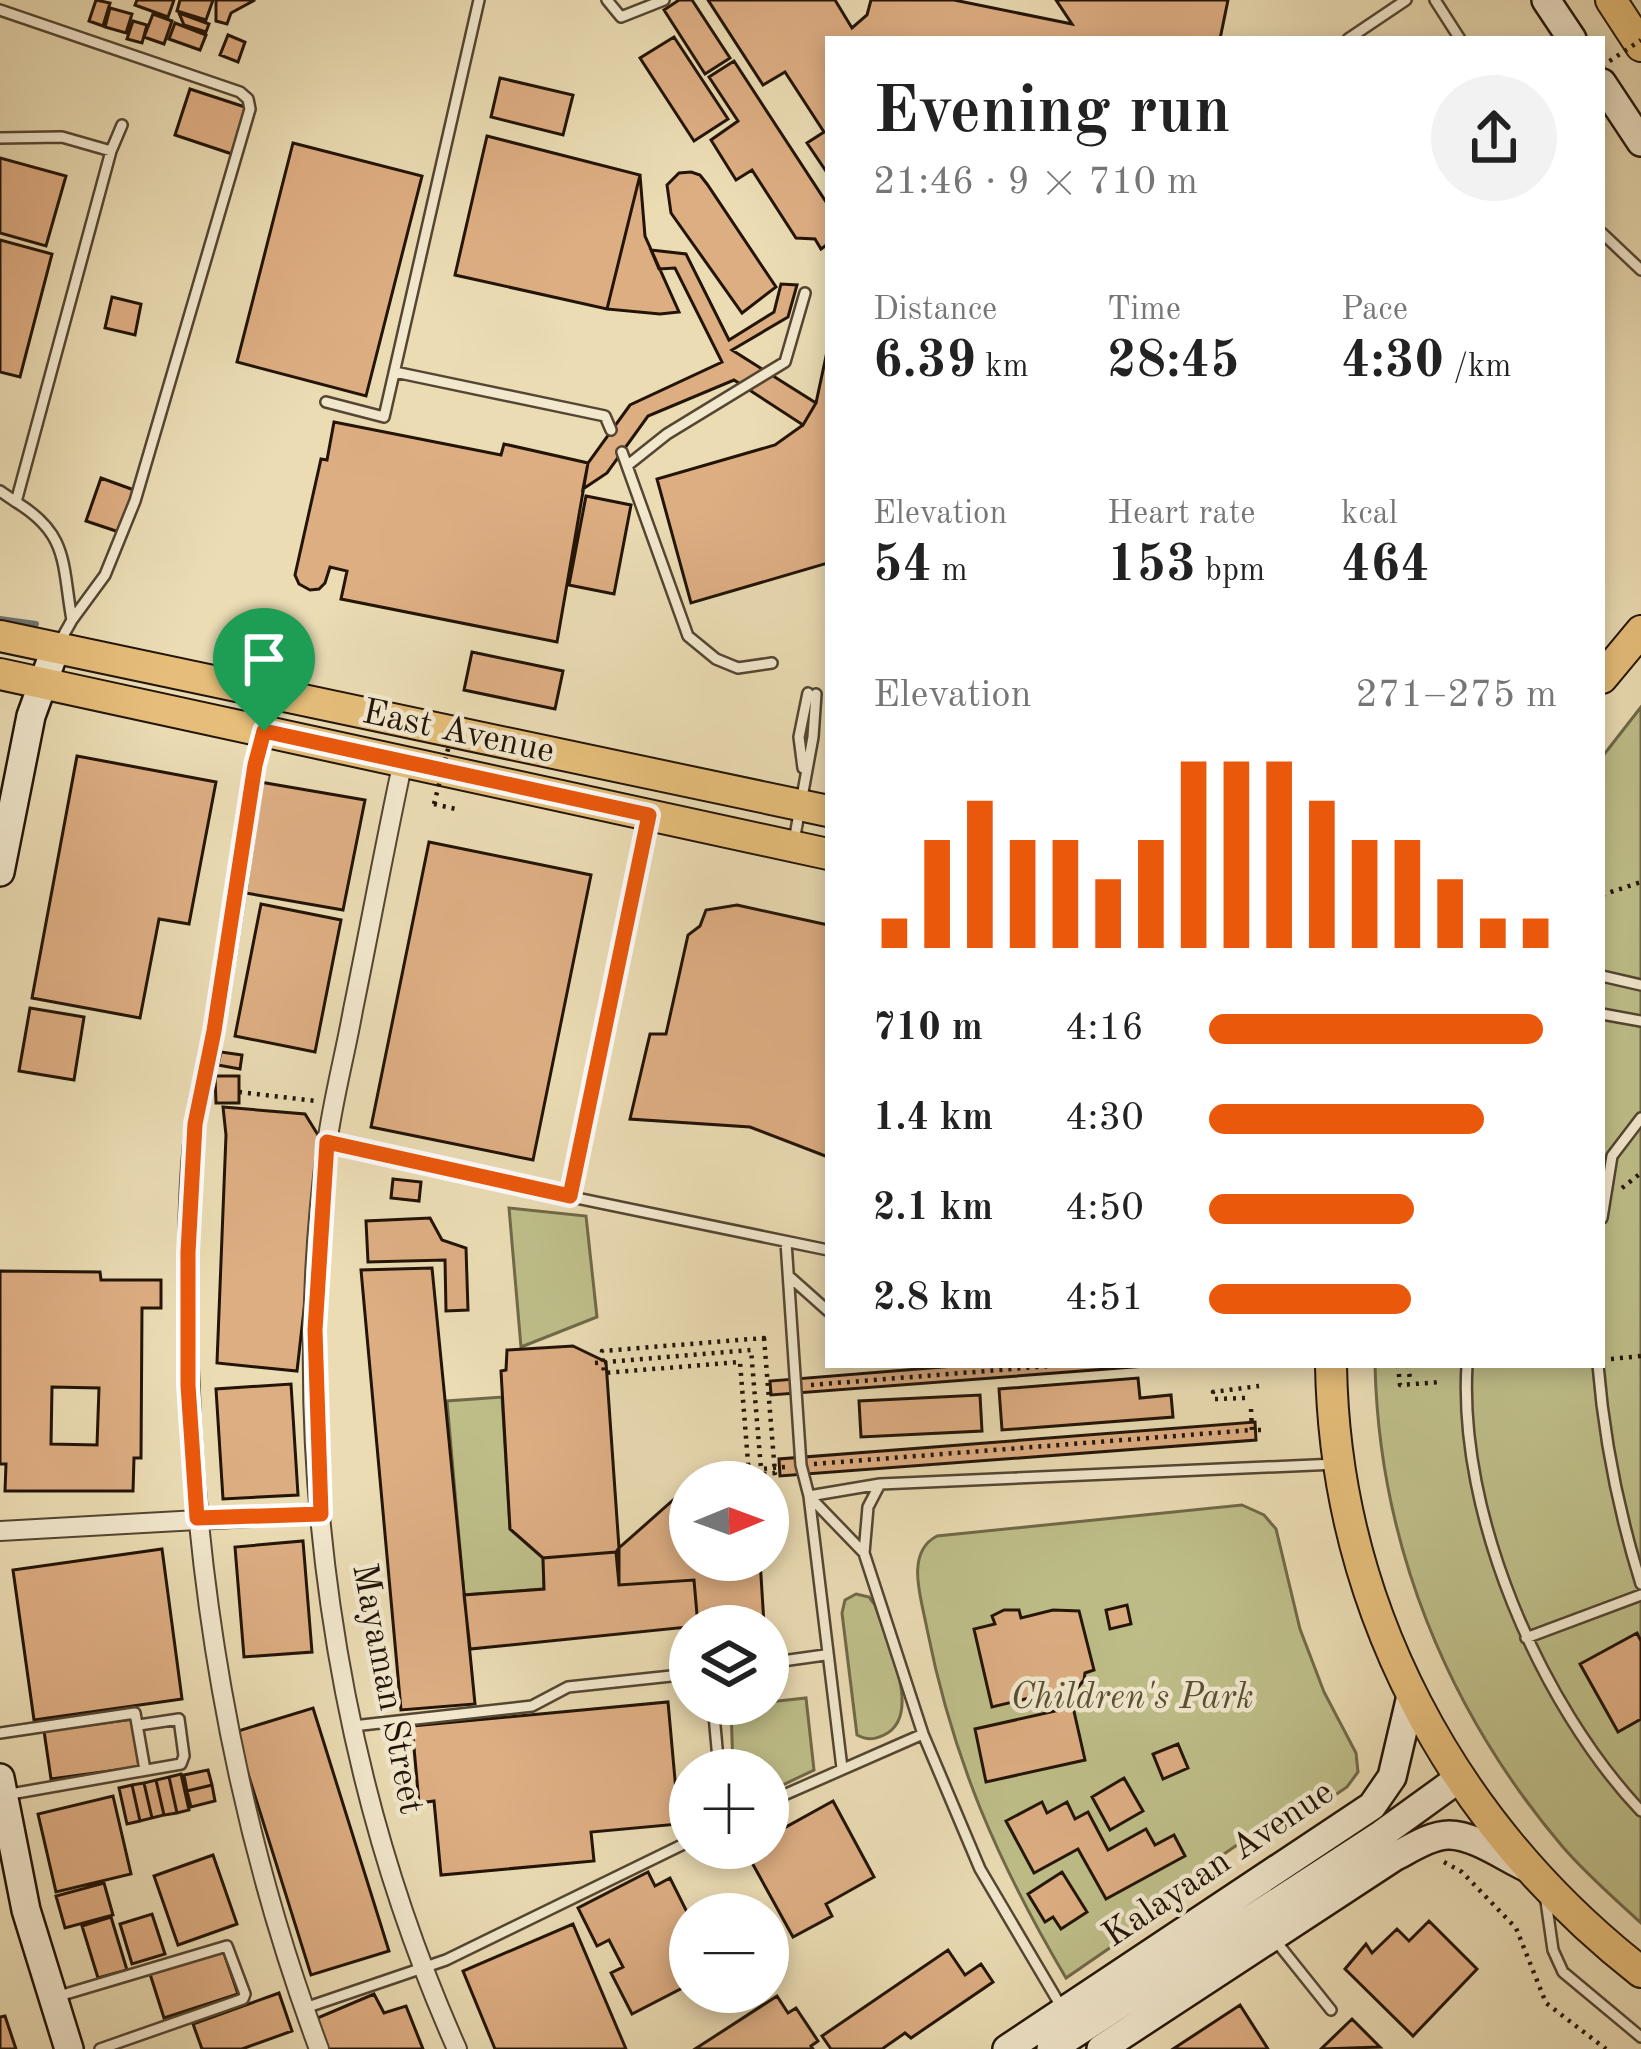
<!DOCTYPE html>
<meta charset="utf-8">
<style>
:root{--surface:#fff;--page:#f2f2f2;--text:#222;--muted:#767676;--accent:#ea580c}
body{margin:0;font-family:"Old Standard TT",serif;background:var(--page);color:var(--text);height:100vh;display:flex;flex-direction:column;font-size:45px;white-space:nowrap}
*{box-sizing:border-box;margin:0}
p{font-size:39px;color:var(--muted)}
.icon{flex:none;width:66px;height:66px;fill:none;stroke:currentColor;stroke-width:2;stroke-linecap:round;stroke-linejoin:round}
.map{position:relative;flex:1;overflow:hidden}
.sheet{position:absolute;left:825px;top:36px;width:780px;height:1332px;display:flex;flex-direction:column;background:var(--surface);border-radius:0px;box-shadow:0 6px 18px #0003}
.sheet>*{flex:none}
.needle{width:78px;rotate:89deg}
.controls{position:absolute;left:669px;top:1461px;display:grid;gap:24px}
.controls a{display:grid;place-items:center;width:120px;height:120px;border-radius:50%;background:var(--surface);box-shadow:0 6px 18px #0003;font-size:60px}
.pin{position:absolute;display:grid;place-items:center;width:102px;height:102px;color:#fff;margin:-123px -51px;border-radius:50% 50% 50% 0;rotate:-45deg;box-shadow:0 0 12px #0007}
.pin .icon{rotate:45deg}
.round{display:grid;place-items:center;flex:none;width:126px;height:126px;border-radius:63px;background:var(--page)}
.overview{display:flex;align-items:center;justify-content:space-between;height:204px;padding:0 48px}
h1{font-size:66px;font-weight:700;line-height:90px}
.figures{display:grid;grid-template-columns:repeat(3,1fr);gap:18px;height:204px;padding:12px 48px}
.figures div{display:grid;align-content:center}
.figures b{font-size:51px;font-weight:700}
.figures small{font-size:33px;font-weight:400}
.figures p{font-size:33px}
.chart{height:336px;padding:24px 48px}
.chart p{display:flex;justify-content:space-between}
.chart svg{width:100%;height:216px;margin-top:12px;stroke:var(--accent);stroke-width:6}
ul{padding:0 48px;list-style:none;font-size:39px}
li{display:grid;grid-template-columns:192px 144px 1fr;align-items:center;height:90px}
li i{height:30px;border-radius:15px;background:var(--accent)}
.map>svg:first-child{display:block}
.green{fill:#bebe89;stroke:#706948;stroke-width:3}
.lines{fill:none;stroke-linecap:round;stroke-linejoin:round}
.stream{stroke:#6d7672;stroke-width:6}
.building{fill:#deae83;stroke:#221407;stroke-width:3;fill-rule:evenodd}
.lane-casing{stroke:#544632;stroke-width:14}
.street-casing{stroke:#544632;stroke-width:22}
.secondary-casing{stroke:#221407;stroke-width:32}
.primary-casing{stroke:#221407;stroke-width:34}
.path{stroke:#221407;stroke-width:4.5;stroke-dasharray:3 6;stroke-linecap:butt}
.lane{stroke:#f2e8ce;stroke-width:9}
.street{stroke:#f2e8ce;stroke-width:18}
.secondary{stroke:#f2e8ce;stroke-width:27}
.primary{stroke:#e6be7a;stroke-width:30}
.path-bridge{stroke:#221407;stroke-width:4.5;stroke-dasharray:3 6;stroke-linecap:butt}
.route-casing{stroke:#fff;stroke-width:24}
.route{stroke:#ea580c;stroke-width:15}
.labels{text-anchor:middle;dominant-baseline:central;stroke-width:9;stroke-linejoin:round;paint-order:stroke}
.street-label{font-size:36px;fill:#221407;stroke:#f2e8ce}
.park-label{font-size:36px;font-style:italic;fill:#595034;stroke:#f2e8ce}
</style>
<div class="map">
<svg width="1641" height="2049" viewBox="0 0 1641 2049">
<rect width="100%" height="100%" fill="#ebdcb4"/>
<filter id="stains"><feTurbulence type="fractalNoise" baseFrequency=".00167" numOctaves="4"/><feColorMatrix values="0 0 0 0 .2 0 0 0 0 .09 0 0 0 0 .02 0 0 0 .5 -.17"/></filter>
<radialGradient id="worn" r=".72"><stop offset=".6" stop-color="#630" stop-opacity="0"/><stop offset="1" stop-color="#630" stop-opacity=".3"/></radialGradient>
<path class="green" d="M 1641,707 L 1641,1923 C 1614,1898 1586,1874 1562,1846 C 1447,1710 1379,1543 1375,1365 L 1602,1365 L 1602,757 Z
M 509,1208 L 586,1216 L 597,1317 L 521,1347 Z
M 502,1397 L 510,1529 L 543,1558 L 544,1589 L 464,1595 L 447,1401 Z
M 1242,1505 L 1264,1515 L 1276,1529 L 1300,1629 L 1324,1692 L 1356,1753 L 1358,1772 L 1347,1787 L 1281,1832 L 1260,1829 L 1149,1906 L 1143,1925 L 1066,1978 C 998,1863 953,1760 927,1629 C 922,1600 904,1553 937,1536 Z
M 856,1594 L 869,1597 L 875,1605 C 885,1638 925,1716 884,1735 C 873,1740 867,1740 857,1735 L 842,1613 L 845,1600 Z
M 806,1698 L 814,1770 L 768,1792 L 768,1770 L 733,1770 L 731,1706 Z"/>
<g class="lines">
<path class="stream" d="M 0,619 L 36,624"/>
</g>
<path class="building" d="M 96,0 L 110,3 L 103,26 L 89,21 Z
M 137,0 L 174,0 L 168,17 L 135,5 Z
M 180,0 L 213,0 L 206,20 L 177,11 Z
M 216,0 L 255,0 L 231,13 L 227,24 L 216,21 Z
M 679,0 L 692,0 L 730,58 L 705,74 L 664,10 Z
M 708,0 L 835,0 L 852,28 L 867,15 L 871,0 L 954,0 L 1072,24 L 1056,0 L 1228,0 L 1220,39 L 828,39 L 828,174 L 807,143 L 824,132 L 785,72 L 763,85 Z
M 110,8 L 132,14 L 126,33 L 105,27 Z
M 179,13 L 209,24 L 206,32 L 184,25 Z
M 153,14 L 172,21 L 164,44 L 144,37 Z
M 133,21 L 147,25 L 142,43 L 127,39 Z
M 175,23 L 206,35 L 200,50 L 169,39 Z
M 228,35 L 245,42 L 238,62 L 220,55 Z
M 674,37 L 728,119 L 694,141 L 640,58 Z
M 734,61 L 828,205 L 828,244 L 821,249 L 815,239 L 796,238 L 752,170 L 736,180 L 711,140 L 738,121 L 709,77 Z
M 500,78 L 573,95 L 563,135 L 491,117 Z
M 190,89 L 248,108 L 232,154 L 175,135 Z
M 487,136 L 640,175 L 607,309 L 455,275 Z
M 293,143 L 422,176 L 366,396 L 237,362 Z
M 0,158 L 66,176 L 46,246 L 0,233 Z
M 691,172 L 700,175 L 707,184 L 776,287 L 742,313 L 671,213 L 667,185 L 679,173 Z
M 640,175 L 645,236 L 679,312 L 660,314 L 607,309 Z
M 0,240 L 52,254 L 20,377 L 0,372 Z
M 651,250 L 686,254 L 729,340 L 774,312 L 781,284 L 797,285 L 788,317 L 732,350 L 816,403 L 803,425 L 734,380 L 648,416 L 607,473 L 583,489 L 588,463 L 630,405 L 722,362 L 675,268 L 659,269 Z
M 112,297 L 141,304 L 135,335 L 105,328 Z
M 828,347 L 828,563 L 691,603 L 657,479 L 775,445 L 803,425 L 816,403 Z
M 334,422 L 501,455 L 504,444 L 588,463 L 557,642 L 341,599 L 347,571 L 330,567 L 325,583 L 319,589 L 310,590 L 299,584 L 295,575 L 321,459 L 327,460 Z
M 101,478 L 134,490 L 119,532 L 86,521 Z
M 586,496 L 631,505 L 614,594 L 569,585 Z
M 472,652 L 563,671 L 555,709 L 464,690 Z
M 77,756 L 216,782 L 189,924 L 159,919 L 140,1018 L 32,998 Z
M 260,782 L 365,800 L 343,910 L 246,893 Z
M 429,842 L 591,875 L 533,1160 L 371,1127 Z
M 261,904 L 341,920 L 315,1052 L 235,1036 Z
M 737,905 L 828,925 L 828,1157 L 750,1127 L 630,1119 L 650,1034 L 666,1034 L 688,935 L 700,926 L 706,910 Z
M 30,1008 L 84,1017 L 74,1080 L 19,1071 Z
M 221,1052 L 242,1055 L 240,1069 L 218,1065 Z
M 215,1076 L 239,1076 L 239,1103 L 216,1103 Z
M 223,1107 L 305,1114 L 323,1143 L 297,1371 L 217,1363 L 226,1135 Z
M 393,1179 L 421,1182 L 419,1201 L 391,1198 Z
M 430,1218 L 442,1240 L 466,1248 L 468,1310 L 446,1311 L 445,1260 L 368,1262 L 366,1221 Z
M 432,1268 L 475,1704 L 401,1710 L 361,1270 Z
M 0,1271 L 100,1272 L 101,1280 L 161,1280 L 161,1308 L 142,1308 L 141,1458 L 134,1458 L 133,1491 L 5,1491 L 6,1464 L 0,1464 ZM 52,1387 L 99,1388 L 97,1445 L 51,1444 Z
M 573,1346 L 606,1362 L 619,1548 L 616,1552 L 543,1558 L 510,1529 L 501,1371 L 506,1370 L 507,1350 Z
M 967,1365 L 1159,1365 L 771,1395 L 770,1381 Z
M 1138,1378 L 1140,1398 L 1171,1395 L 1173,1417 L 1002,1430 L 999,1389 Z
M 291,1384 L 298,1495 L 223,1499 L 216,1389 Z
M 980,1395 L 982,1431 L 861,1437 L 859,1401 Z
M 1255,1422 L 1256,1440 L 780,1476 L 779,1459 Z
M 690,1485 L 690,1560 L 760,1560 L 764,1624 L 698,1626 L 694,1580 L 619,1585 L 619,1548 Z
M 303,1541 L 312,1652 L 244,1657 L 235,1547 Z
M 162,1549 L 182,1699 L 34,1720 L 13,1570 Z
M 616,1552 L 619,1585 L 694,1580 L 698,1626 L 470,1649 L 464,1595 L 544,1589 L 543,1558 Z
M 1127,1605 L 1131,1624 L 1110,1629 L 1106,1610 Z
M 1004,1610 L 1019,1610 L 1021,1618 L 1053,1610 L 1079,1611 L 1094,1670 L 1085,1673 L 1084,1680 L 1074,1692 L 1054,1692 L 992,1707 L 974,1629 L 995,1624 L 992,1616 Z
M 1637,1633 L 1641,1641 L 1641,1719 L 1618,1732 L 1580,1664 Z
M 668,1702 L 679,1824 L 591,1832 L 594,1861 L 441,1875 L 434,1801 L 419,1803 L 412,1726 Z
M 1073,1707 L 1085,1760 L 986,1782 L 975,1729 Z
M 313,1708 L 389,1951 L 311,1975 L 235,1732 Z
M 133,1719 L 139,1767 L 51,1779 L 44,1731 Z
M 1178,1744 L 1188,1768 L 1163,1779 L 1153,1754 Z
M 208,1770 L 212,1785 L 187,1791 L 184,1775 Z
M 181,1774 L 189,1810 L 177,1813 L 169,1777 Z
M 169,1777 L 177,1813 L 164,1815 L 156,1780 Z
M 1124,1778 L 1143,1811 L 1110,1830 L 1092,1797 Z
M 156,1780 L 164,1815 L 152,1818 L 144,1783 Z
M 144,1783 L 152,1818 L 140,1821 L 132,1785 Z
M 132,1785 L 140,1821 L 127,1824 L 119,1788 Z
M 212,1785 L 215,1801 L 191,1807 L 187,1791 Z
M 113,1796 L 131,1874 L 56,1892 L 38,1814 Z
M 833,1801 L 874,1877 L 826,1904 L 832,1916 L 793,1937 L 745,1850 L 768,1848 L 768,1837 Z
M 1042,1802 L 1047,1813 L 1067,1802 L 1075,1819 L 1088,1812 L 1108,1850 L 1146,1829 L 1155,1845 L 1174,1835 L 1185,1856 L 1106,1899 L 1078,1849 L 1034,1873 L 1006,1821 Z
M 213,1855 L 237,1924 L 178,1945 L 154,1876 Z
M 648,1872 L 655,1886 L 670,1878 L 690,1918 L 690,1984 L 632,2014 L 611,1973 L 623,1967 L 609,1940 L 597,1946 L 578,1908 Z
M 1062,1872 L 1087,1912 L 1061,1929 L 1053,1917 L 1045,1922 L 1028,1894 Z
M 104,1883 L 113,1915 L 65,1928 L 56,1896 Z
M 152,1914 L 165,1954 L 132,1964 L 120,1924 Z
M 111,1917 L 127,1970 L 98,1978 L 82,1926 Z
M 1429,1921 L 1477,1969 L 1413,2036 L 1345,1969 L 1366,1944 L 1372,1953 L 1397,1929 L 1409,1941 Z
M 573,1924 L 626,2049 L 495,2049 L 463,1971 Z
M 223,1950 L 238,1994 L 164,2018 L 150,1974 Z
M 948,1950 L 965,1975 L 981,1964 L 993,1982 L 911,2038 L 905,2033 L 882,2049 L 831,2049 L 822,2036 Z
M 279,1993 L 292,2031 L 242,2049 L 202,2049 L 193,2024 Z
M 374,1994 L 384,2013 L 406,2006 L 423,2049 L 327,2049 L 315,2019 Z
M 777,1996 L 788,2013 L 796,2008 L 818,2041 L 811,2046 L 813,2049 L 695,2049 Z
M 1240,2005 L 1268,2049 L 1173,2049 Z
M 5,2016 L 16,2049 L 0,2049 L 0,2017 Z
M 1352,2019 L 1380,2047 L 1321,2049 Z"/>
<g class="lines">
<defs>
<path id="lane" d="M 607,0 L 621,17 L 664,0
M 1435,0 L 1460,39
M 0,10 L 240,92 L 248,99 L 250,109 L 135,501 L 105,575 L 72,620
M 1348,39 L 1406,0
M 0,138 L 62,137 L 111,151
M 1602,233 L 1641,270
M 395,372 L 605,416 L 611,430
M 326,402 L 384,417 L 479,0
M 622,452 L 688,636 L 716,659 L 738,668 L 772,663
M 628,465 L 667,434 L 785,362 L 805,293
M 0,491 L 16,502
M 58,645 L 72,620 C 62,564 69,534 16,502 L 111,151 L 122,125
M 803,768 L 799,737 L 808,693
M 794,841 L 813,737 L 816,694
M 1602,976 L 1641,985
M 1602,1014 L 1641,1021
M 329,1143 L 441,1170 L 828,1250
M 570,1196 L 648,820
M 1602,1218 L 1612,1156 L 1641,1118
M 786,1242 L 801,1465 L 809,1496 L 842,1768
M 791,1278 L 828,1311
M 1467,1365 C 1458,1514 1540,1704 1641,1811
M 1598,1365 C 1604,1439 1619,1513 1641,1584
M 880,1484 L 868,1507 L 864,1553 L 923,1734 L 980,1869 L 1062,2008
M 809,1496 L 880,1484 L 1336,1464
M 809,1496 L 864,1553
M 1526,1638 L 1641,1595
M 768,1663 L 825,1655
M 713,1704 L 719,1770
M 353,1726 L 532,1706 L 568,1687 L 690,1674
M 0,1733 L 135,1713 L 145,1770
M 5,1795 L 181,1764 L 184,1756 L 179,1719 L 139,1725
M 768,1802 L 923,1734
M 1545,1894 L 1553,1950 L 1563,1972 L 1641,2037
M 1275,1940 L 1331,2010
M 59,1996 L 227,1946 L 245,1994 L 243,1999 L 100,2049
M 305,2008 L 446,1960 L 690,1841"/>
<path id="street" d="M 264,731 L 255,765 C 243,853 229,940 215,1027 C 210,1060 199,1092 195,1125 C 187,1188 188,1253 188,1316 C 190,1565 232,1816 319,2049
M 403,761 C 385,844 370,927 353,1010 C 345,1055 333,1099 327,1144 C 287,1446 333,1771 457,2049
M 0,1531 L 321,1513"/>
<path id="secondary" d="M 1546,0 L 1572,39
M 1602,83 L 1641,142
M 0,872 L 31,716 L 56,647
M 0,1778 L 26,1910 L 69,2049
M 1007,2049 L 1372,1806 L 1392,1777 L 1411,1696
M 1051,2049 L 1382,1834 L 1458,1779
M 1101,2049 L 1394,1857 C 1410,1849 1431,1835 1449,1835 C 1475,1835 1507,1859 1530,1869"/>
<path id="primary" d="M 1611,0 L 1641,46
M 0,636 L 828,811
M 0,674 L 828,854
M 1602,678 L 1641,631
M 1331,1365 C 1335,1607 1452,1824 1641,1972"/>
</defs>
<use href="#lane" class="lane-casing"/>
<use href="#street" class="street-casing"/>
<use href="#secondary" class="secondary-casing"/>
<use href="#primary" class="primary-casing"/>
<path class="path" d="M 434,804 L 460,810
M 1602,895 L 1641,882
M 239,1092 L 316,1101
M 1622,1188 L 1641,1173
M 764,1338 L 775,1473 L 749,1475 L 740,1362 L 604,1373 L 602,1351 Z
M 1611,1359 L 1641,1356
M 595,1363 L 751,1350 L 761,1469 L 785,1467
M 1398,1365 L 1400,1385 L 1442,1382
M 1408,1365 L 1410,1379
M 811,1385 L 1062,1365
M 1245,1398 L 1215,1399 L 1213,1392 L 1259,1386
M 1251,1409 L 1252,1430 L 1263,1430
M 814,1464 L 1252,1430
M 1444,1862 L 1462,1872 L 1516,1928 L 1546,2003 L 1606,2049"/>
<use href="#lane" class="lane"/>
<use href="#street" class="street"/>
<use href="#secondary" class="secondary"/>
<use href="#primary" class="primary"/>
<path class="path-bridge" d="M 1602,66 L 1641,40
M 434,804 L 457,714"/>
</g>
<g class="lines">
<defs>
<path id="route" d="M 264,731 L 649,815 L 570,1196 L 327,1142 L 315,1330 L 321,1514 L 197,1518 L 188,1385 L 188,1252 L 195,1124 L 214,1031 L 255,765 Z"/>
</defs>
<use href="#route" class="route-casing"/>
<use href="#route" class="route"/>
</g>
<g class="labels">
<g class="street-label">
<text transform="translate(458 733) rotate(12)">East Avenue</text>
<text transform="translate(386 1689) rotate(79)">Mayaman Street</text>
<text transform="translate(1219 1865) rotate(-34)">Kalayaan Avenue</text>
</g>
<g class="park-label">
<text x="1132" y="1699">Children's Park</text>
</g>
</g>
<rect width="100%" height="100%" filter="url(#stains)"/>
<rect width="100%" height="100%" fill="url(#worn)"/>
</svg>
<div class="controls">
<a><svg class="needle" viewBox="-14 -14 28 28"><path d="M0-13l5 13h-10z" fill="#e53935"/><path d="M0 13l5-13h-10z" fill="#767676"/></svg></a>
<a><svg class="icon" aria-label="layers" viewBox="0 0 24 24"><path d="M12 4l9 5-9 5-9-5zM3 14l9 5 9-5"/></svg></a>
<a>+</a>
<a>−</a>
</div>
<div class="pin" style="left:264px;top:731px;background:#1e9e55"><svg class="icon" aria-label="arrive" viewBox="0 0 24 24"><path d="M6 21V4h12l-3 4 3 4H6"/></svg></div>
<section class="sheet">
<div class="overview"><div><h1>Evening run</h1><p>21:46 · 9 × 710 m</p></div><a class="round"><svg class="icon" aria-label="share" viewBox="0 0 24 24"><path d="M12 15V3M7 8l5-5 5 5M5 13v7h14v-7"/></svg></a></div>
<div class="figures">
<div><p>Distance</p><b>6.39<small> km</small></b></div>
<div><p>Time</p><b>28:45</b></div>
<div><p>Pace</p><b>4:30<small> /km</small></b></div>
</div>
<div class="figures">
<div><p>Elevation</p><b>54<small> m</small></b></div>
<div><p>Heart rate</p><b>153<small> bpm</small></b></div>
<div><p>kcal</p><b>464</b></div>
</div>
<div class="chart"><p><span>Elevation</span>271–275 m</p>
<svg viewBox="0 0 160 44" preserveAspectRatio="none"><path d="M5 44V38M15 44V22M25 44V14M35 44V22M45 44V22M55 44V30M65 44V22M75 44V6M85 44V6M95 44V6M105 44V14M115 44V22M125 44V22M135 44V30M145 44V38M155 44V38"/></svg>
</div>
<ul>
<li><b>710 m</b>4:16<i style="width:96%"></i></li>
<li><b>1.4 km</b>4:30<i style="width:79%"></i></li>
<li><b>2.1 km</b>4:50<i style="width:59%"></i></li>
<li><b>2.8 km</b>4:51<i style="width:58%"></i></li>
</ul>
</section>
</div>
